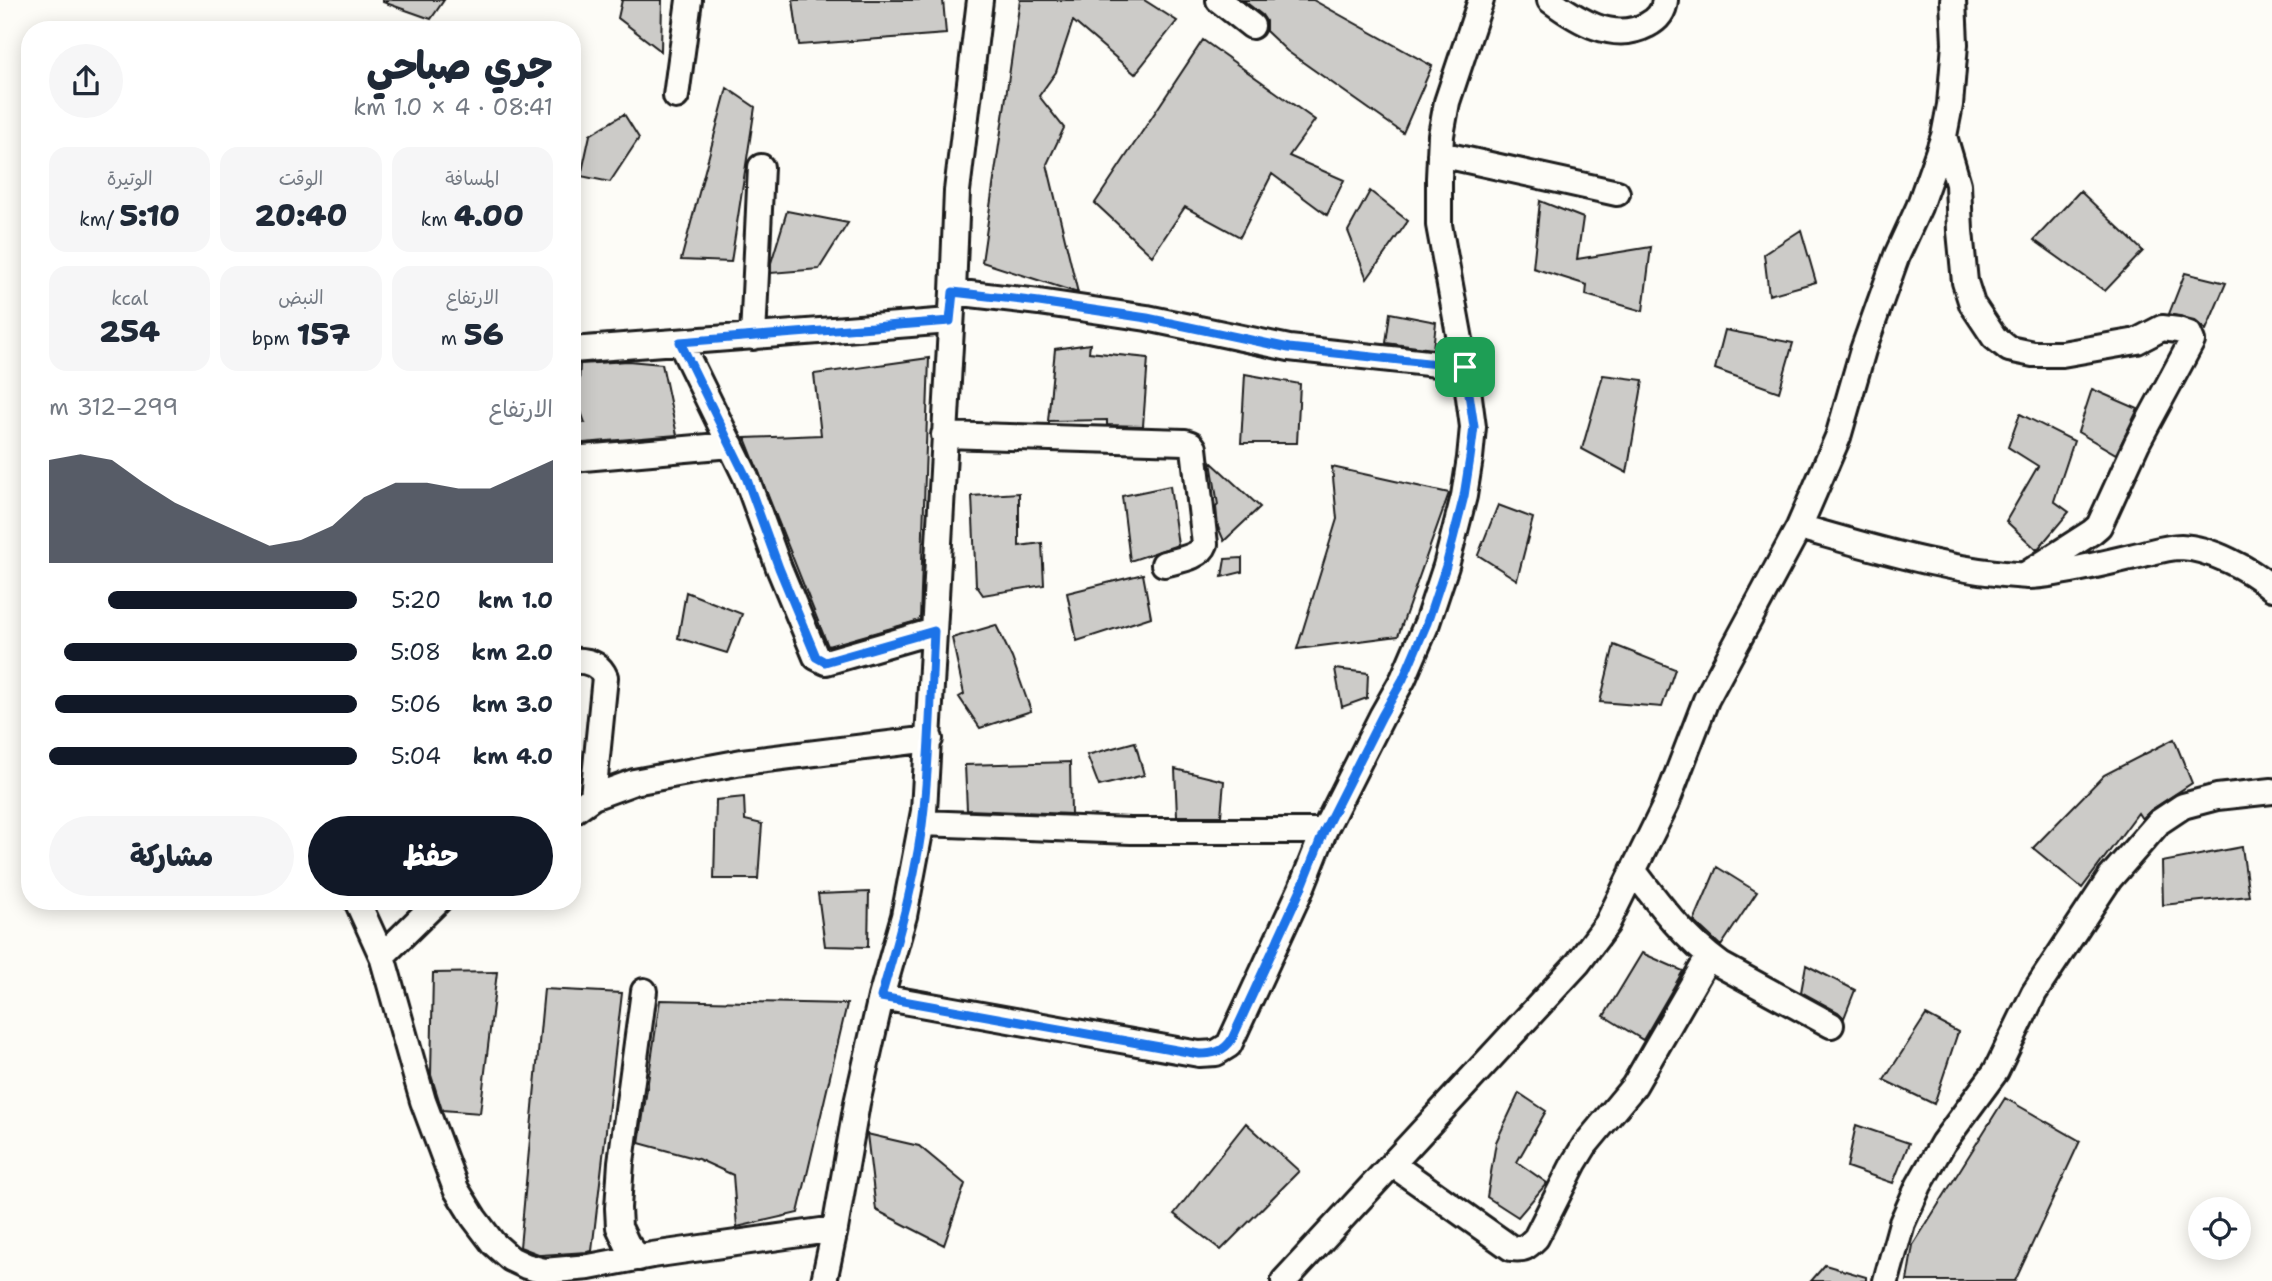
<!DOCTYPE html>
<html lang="ar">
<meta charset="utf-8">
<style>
:root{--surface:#fff;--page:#f6f6f7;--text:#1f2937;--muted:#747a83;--accent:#111827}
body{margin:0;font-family:"Shantell Sans","Playpen Sans Arabic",sans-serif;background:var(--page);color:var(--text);direction:rtl;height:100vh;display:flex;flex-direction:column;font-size:26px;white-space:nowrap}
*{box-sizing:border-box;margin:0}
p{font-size:23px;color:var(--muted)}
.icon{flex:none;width:38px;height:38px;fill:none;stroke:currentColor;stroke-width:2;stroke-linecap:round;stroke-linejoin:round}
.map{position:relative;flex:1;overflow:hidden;direction:ltr}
.side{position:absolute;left:21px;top:21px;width:560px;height:889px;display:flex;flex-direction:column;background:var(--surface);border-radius:28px;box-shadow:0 4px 18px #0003;direction:rtl}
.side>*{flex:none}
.controls{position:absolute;left:2188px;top:1197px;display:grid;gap:14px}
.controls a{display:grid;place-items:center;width:63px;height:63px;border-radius:50%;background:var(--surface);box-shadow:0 4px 18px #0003;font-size:35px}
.pin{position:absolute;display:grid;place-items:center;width:60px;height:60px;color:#fff;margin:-30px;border-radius:14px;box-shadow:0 4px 10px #0006}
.round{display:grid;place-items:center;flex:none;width:74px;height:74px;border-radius:37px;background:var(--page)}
.headline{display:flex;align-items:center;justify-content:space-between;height:119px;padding:0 28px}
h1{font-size:38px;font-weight:800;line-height:52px}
.figures{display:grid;grid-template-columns:repeat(3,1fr);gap:10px;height:119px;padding:7px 28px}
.figures div{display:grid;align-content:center;border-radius:18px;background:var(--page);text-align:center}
.figures b{font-size:30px;font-weight:800}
.figures small{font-size:19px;font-weight:400}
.figures p{font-size:19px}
.chart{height:196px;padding:14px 28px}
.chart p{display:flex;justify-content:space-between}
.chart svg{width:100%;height:126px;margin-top:7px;fill:var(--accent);opacity:.7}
.button{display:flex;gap:14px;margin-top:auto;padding:14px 28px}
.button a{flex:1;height:80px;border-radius:42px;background:var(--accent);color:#fff;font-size:28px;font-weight:800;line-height:80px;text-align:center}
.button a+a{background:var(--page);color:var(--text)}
ul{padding:0 28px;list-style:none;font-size:23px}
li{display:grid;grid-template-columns:112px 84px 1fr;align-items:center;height:52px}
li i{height:18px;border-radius:9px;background:var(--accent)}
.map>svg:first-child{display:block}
.building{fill:#cccbc8;stroke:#1c1c1c;stroke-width:2}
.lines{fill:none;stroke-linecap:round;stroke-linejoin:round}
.minor-casing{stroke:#1c1c1c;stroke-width:30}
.minor{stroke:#fdfcf7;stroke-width:24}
.route-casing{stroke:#fff;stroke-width:14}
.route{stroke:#1a73e8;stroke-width:9}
</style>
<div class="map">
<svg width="2272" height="1281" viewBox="0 0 2272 1281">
<rect width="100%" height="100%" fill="#fdfcf7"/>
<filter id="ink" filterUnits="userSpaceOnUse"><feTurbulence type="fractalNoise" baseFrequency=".0143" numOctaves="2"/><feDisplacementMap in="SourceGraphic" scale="14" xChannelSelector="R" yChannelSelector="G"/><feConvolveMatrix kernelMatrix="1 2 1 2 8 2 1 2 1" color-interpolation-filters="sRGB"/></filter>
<g filter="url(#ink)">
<path class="building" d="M 383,0 L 444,0 L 431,19 L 383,2 Z
M 622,0 L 662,0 L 661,51 L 618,18 Z
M 793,0 L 943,0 L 946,34 L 799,45 Z
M 1020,0 L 1144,0 L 1177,21 L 1135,74 L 1073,21 L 1056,72 L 1039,96 L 1064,128 L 1047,164 L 1078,293 L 982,262 Z
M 1243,0 L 1313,0 L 1432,66 L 1403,133 L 1287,51 L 1266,31 L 1266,21 L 1262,15 Z
M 1203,40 L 1315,120 L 1289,156 L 1344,180 L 1327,215 L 1272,174 L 1240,237 L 1185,207 L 1152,256 L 1095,203 Z
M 727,88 L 755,107 L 731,262 L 681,260 Z
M 624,114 L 639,138 L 610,182 L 581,176 L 590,135 Z
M 1370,191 L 1408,221 L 1367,279 L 1348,231 Z
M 2080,191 L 2143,251 L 2105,291 L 2034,240 Z
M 1540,201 L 1583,218 L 1577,259 L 1651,247 L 1643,311 L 1586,295 L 1587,285 L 1533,268 Z
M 787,211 L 848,223 L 819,269 L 771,273 L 771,263 Z
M 1801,230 L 1816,282 L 1769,295 L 1764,254 Z
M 2185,273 L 2226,283 L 2206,330 L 2194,320 L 2169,314 Z
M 1390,313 L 1436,322 L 1433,349 L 1386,343 Z
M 1725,330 L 1793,343 L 1779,392 L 1715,369 Z
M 1090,344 L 1089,352 L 1148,358 L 1143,426 L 1107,425 L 1107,420 L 1048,421 L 1055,349 Z
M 929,358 L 920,620 L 828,646 L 745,438 L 821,435 L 814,374 Z
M 628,361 L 662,364 L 677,435 L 572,444 L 572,422 L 585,423 L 578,403 L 580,364 Z
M 1245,374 L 1300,384 L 1297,443 L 1241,443 Z
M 1603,375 L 1643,380 L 1627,473 L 1582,449 Z
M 2092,389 L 2138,409 L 2116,454 L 2078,432 Z
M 2020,414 L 2074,441 L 2054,501 L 2069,512 L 2037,550 L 2006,521 L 2038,466 L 2008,447 Z
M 1211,462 L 1260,507 L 1224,541 L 1218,527 L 1216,507 L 1218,505 Z
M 1332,467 L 1449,493 L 1398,636 L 1297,649 L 1337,519 Z
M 1170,486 L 1178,545 L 1130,561 L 1122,496 Z
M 1019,493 L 1019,546 L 1042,543 L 1044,585 L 983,595 L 976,585 L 972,496 Z
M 1498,505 L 1533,518 L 1517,580 L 1478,555 Z
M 1242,558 L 1242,572 L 1222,577 L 1225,559 Z
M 1143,574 L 1151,617 L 1077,641 L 1067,593 Z
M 686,592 L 742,614 L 727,653 L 678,638 Z
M 996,625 L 1012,658 L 1031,711 L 980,728 L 959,697 L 964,694 L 952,638 Z
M 1614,645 L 1675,669 L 1662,707 L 1600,702 Z
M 1335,669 L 1368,673 L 1367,698 L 1342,707 Z
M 2174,739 L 2192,783 L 2151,810 L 2142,819 L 2138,813 L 2082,888 L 2033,848 L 2104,775 Z
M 1135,742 L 1144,775 L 1099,786 L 1087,755 Z
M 1070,762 L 1071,814 L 967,810 L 965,765 Z
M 1175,769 L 1224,781 L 1221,816 L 1177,816 Z
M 744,797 L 745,820 L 762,824 L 758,879 L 714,879 L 716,800 Z
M 2242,847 L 2249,896 L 2163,905 L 2162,862 Z
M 1717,867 L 1757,892 L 1721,946 L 1694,921 Z
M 869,892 L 868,947 L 825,946 L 818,894 Z
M 1642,953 L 1683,971 L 1643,1040 L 1604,1016 Z
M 1806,965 L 1855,990 L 1844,1018 L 1838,1012 L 1801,992 Z
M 497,972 L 480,1113 L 442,1110 L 431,1075 L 433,973 Z
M 544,989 L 622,993 L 592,1251 L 587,1252 L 541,1255 L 520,1247 Z
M 660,1000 L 847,1004 L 798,1213 L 737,1227 L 733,1175 L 698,1159 L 639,1143 Z
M 1926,1015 L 1958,1032 L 1934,1104 L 1884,1080 Z
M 1519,1093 L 1546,1111 L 1517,1162 L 1547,1183 L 1518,1217 L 1487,1197 L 1496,1142 Z
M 2005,1098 L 2080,1141 L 2015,1281 L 1907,1281 L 1913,1245 Z
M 1246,1123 L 1299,1171 L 1221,1250 L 1174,1214 Z
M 1856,1125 L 1909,1143 L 1893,1183 L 1847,1167 Z
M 867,1134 L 919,1146 L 965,1184 L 944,1245 L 876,1210 Z
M 1825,1265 L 1866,1277 L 1866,1281 L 1811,1281 Z"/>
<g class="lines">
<defs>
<path id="minor" d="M 1219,0 L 1252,26
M 1550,0 C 1577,20 1613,43 1647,25 C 1657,20 1664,12 1665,0
M 676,96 L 689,0
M 1944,136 L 1958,184 L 1960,231 L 1965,282 L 1972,304 L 1994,337 L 2009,349 L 2033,354 L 2062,354 L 2137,341 L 2162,328 L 2178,330 L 2189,334 L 2192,341 L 2137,443 L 2099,526 L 2092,532 L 2025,575
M 1440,154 L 1617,193
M 953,292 L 1039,302 L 1147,318 L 1289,348 L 1465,367 L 1439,225 L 1439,178 L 1441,135 L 1447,102 L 1481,0
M 753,337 L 761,167
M 680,342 L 746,477 L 779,568 L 816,657 L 826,662 L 934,631
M 572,350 L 950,321
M 944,435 L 1185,442 L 1191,444 L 1194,448 L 1205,544 C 1200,558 1177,560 1164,564
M 572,459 L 731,445
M 1799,527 C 1874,548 1950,572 2028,576 C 2041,576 2054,573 2066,571 C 2090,567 2114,561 2139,555 C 2152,552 2167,547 2181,547 C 2210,548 2250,569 2272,588
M 572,661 C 586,660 599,663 605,677 L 593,797
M 572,812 L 593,797 L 634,782 L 742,762 L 930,739
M 922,823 L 1131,831 L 1324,831
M 1633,870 C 1660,906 1685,939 1721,965 L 1831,1025
M 357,901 L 382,956 L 438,901
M 382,956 L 423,1101 L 456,1189 L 474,1218 L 493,1243 L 511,1259 L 526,1266 L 544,1271 L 589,1267 L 652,1255 L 835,1229
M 881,997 L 1199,1054 L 1216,1053 L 1229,1045 L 1301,889 L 1324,831 L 1382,716 L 1403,679 L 1427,623 L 1446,566 L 1464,496 L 1470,458 L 1473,427 L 1465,367
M 1392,1164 L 1511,1248 C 1524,1250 1527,1247 1536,1238 L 1574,1163 L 1585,1145 L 1634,1086 L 1709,956
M 639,1258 L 627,1244 L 619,1227 L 618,1208 L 621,1162 L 644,991
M 824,1281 L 835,1229 L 857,1103 L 881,997 L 904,916 L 924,811 L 953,292 L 957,191 L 980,0
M 1284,1281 L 1578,963 L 1607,924 L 1666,804 L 1706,700 L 1799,527 L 1838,437 L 1863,350 L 1897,255 L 1919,207 L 1944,136 L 1950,105 L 1955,44 L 1953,0
M 1886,1281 L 1902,1223 L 1919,1185 L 1943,1143 L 1996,1071 L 2034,993 L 2110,878 L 2159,822 L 2183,806 L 2217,797 L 2272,791"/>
</defs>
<use href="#minor" class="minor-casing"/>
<use href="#minor" class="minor"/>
</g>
</g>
<g class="lines" filter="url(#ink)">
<defs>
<path id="route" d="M 953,292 L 1039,302 L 1147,318 L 1289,348 L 1465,367 L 1474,427 L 1470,458 L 1464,496 L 1446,566 L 1427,623 L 1403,679 L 1382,716 L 1324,831 L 1301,889 L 1232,1039 C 1224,1052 1213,1054 1199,1054 L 881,997 C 899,935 918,872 924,808 C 930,749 931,690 934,631 L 825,662 L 816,657 L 779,568 L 746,477 L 680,342 L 950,321 Z"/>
</defs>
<use href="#route" class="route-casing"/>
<use href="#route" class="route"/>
</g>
</svg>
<div class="controls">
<a><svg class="icon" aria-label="locate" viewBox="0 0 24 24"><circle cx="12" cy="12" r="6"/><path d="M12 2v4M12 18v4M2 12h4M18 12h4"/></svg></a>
</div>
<div class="pin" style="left:1465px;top:367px;background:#1e9e55"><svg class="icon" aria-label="arrive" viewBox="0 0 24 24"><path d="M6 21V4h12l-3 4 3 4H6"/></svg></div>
<section class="side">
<div class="headline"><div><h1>جري صباحي</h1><p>08:41 · 4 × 1.0 km</p></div><a class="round"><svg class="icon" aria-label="share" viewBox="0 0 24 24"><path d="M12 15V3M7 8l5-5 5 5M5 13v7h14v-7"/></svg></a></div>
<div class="figures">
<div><p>المسافة</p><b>4.00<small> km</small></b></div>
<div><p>الوقت</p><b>20:40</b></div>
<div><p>الوتيرة</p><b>5:10<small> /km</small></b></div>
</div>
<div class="figures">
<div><p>الارتفاع</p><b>56<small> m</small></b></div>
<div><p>النبض</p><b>157<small> bpm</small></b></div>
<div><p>kcal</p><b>254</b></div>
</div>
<div class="chart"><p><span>الارتفاع</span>299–312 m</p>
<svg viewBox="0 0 160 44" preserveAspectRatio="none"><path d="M0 44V8L10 6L20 8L30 16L40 23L50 28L60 33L70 38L80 36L90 31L100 21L110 16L120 16L130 18L140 18L150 13L160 8V44z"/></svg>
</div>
<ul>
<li><b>1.0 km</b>5:20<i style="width:81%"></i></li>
<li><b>2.0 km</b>5:08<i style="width:95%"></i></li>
<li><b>3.0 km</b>5:06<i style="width:98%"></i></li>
<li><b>4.0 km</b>5:04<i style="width:100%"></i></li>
</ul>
<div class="button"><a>حفظ</a><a>مشاركة</a></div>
</section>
</div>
